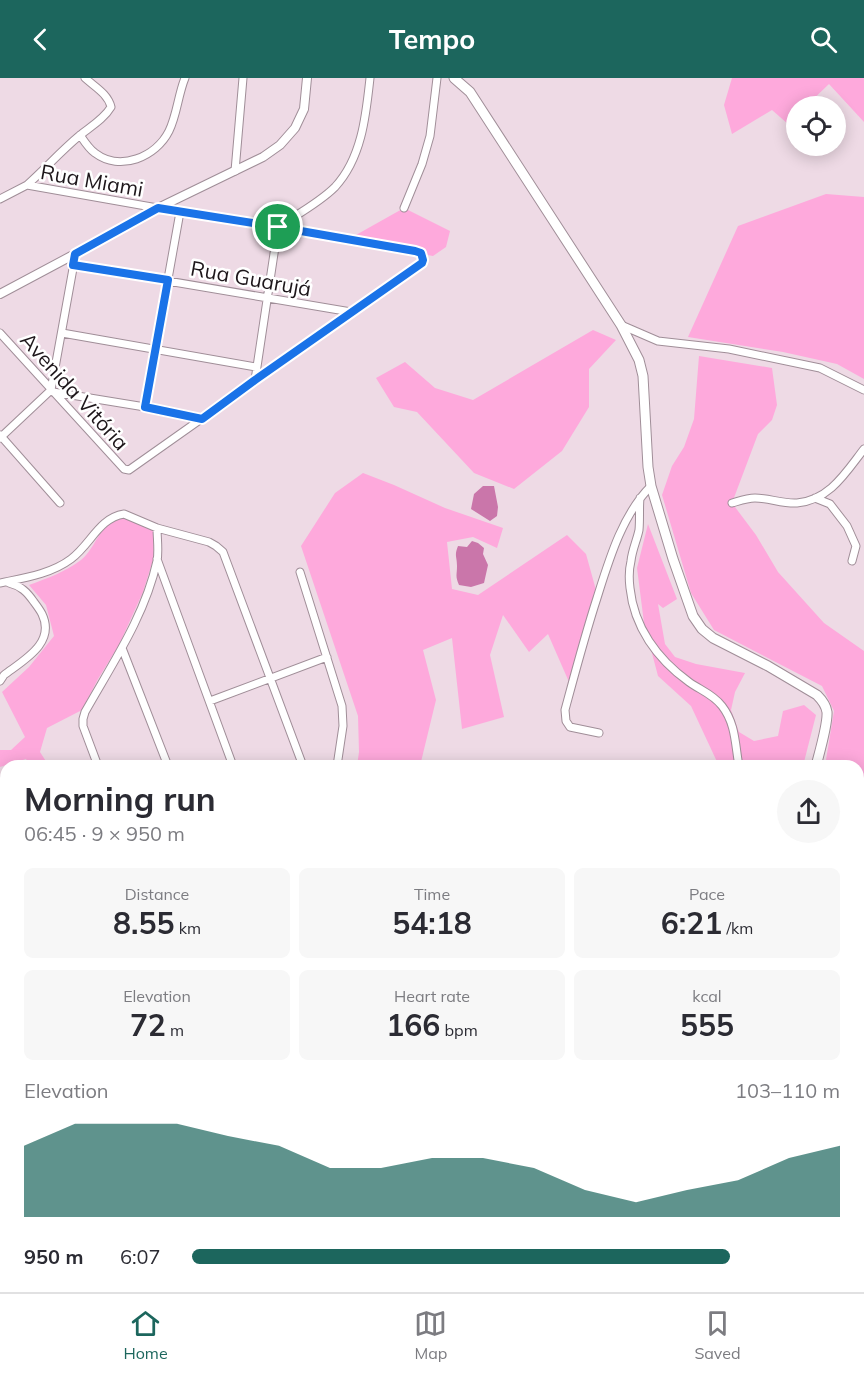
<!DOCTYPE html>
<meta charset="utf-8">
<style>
:root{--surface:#fff;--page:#f7f7f7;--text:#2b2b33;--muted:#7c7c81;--line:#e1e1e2;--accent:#1c665d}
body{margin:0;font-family:Mulish,sans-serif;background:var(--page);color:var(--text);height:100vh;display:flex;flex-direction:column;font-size:22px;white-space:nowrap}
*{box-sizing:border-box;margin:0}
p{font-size:20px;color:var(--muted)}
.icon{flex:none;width:33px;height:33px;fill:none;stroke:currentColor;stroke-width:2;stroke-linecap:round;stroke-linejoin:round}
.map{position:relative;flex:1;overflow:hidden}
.panel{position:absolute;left:0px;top:682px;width:864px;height:532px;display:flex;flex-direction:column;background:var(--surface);border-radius:18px 18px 0 0;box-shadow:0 3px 15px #0003}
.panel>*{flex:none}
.controls{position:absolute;left:786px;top:18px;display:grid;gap:12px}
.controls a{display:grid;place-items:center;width:60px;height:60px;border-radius:50%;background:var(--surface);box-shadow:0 3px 15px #0003;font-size:30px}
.pin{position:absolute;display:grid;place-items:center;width:51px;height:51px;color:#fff;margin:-26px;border:3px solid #fff;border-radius:50%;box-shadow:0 2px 6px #0007}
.round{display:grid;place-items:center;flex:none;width:63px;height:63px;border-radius:32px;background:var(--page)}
.summary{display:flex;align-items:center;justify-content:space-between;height:102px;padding:0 24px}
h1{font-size:33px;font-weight:700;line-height:45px}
.stats{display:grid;grid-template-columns:repeat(3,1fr);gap:9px;height:102px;padding:6px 24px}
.stats div{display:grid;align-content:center;border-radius:9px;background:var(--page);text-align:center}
.stats b{font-size:30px;font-weight:700}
.stats small{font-size:16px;font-weight:400}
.stats p{font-size:16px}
.chart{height:168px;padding:12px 24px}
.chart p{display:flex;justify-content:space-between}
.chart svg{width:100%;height:108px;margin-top:6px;fill:var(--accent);opacity:.7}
ul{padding:0 24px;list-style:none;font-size:20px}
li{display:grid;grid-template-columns:96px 72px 1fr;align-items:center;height:45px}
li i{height:15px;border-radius:8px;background:var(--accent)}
header{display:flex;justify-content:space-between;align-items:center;height:78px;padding:0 24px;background:var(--accent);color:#fff;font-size:27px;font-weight:700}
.tab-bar{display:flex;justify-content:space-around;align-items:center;height:84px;border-top:2px solid var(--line);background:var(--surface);font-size:16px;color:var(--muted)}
.tab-bar a{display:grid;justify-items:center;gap:3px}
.tab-bar .on{color:var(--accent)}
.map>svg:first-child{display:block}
.green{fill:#fea9dc}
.water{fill:#ca76aa}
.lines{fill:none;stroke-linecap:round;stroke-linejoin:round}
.minor-casing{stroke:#a08e98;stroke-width:9}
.tertiary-casing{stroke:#a08e98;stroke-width:10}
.secondary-casing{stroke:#a08e98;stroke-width:11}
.minor{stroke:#fff;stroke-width:7}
.tertiary{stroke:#fff;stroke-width:8}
.secondary{stroke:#fff;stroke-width:9}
.route-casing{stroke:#fff;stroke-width:12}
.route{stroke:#1a73e8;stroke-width:8}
.labels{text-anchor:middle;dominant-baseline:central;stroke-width:5;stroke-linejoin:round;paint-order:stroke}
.street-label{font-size:21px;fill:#1d161a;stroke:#fff}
</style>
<header><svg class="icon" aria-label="back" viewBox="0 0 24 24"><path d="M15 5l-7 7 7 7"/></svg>Tempo<svg class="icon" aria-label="search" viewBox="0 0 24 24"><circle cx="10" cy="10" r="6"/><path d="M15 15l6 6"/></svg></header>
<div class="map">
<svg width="864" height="1214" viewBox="0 0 864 1214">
<rect width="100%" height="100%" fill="#eedae5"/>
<path class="green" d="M 732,0 L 864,0 L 864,44 L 829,6 L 806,28 L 796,28 L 796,38 L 788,46 L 772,32 L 732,56 L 724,27 Z
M 826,116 L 864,119 L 864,301 L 837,286 L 783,274 L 688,259 L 738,148 Z
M 404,130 L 450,153 L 446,169 L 433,178 L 347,162 Z
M 593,252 L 616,262 L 589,291 L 589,329 L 562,373 L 514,411 L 474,395 L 417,334 L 394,329 L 376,300 L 405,284 L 435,310 L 473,322 Z
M 699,278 L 772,290 L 777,327 L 772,342 L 758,356 L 732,425 L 756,457 L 778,494 L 824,545 L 864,573 L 864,715 L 858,715 L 858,688 L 825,688 L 834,633 L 822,608 L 714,552 L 691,515 L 662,417 L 672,388 L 684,369 L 694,341 Z
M 363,395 L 394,407 L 445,430 L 503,450 L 497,470 L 473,459 L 447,464 L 452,511 L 478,517 L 567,457 L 586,476 L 596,512 L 569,604 L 548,556 L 529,574 L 503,537 L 490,577 L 504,639 L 462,651 L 452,560 L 423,572 L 436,622 L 420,688 L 357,688 L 359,674 L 358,638 L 301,468 L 335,415 Z
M 124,440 L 153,452 L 154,479 L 143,514 L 119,567 L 98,601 L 82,632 L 47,650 L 40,674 L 49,688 L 30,688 L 26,681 L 0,689 L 0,672 L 11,672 L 25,659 L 2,614 L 29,589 L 54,558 L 46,527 L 29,507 C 48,500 65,494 81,482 C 92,473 95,461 104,451 C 109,445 117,442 124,440 Z
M 648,446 L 677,521 L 663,530 L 658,526 L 665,566 L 675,579 L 696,586 L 745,595 L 735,614 L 731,632 L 739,654 L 754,663 L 778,658 L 783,633 L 804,627 L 816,637 L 803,688 L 719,688 L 691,628 L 658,598 L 644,545 L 637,490 Z
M 858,833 L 862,835 L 864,834 L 864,1084 L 858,1084 Z
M 858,1119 L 864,1119 L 864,1197 L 858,1206 Z
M 107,1209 L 195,1209 L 208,1212 L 228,1214 L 107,1214 Z
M 596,1209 L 855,1209 L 849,1214 L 602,1214 Z"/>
<path class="water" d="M 483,408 L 494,408 L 498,429 L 497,438 L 490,443 L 471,431 L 474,416 Z
M 472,463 L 478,465 L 484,470 L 483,476 L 488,487 L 484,505 L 471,509 L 459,507 C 455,498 457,497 457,488 C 457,478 454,478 458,468 L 467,469 Z"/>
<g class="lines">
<defs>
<path id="minor" d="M 80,57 C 84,63 89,71 95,75 C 120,94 156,79 169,53 C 177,37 178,17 185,0
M 235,93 L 243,0
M 27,107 C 45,91 61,73 79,58 C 90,49 104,41 111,29 C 108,16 95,9 85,0
M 0,121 L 27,107 L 180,134 L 278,149 L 415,173 L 421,175 L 423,182 L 422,185 L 129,392 L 124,391 L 0,255
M 404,130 L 422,86 L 430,58 L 437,0
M 73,187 L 351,234
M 621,247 L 658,263 L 729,271 L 820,290 L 864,312
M 62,255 L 256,289
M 255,302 L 278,149 C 296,137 319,125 335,109 C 362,80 366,37 370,0
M 53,314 L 145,329 L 202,341
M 145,329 L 180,134
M 0,357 L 60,425
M 0,360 L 51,312 L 74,185
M 640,420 C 639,430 640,441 639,452 C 637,462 632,472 631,483 C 629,491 629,502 630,510 C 634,549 657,581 689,604 C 700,612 713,616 722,628 C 736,646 735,667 739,688
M 815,420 L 830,426 L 847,448 L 856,468 L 852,483
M 732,425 C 739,423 747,420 755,420 C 769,420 783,426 797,425 C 830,422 846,394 864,371
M 157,481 L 233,688
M 300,494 L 342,628 L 343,648 L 337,688
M 0,505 C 24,500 51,496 71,481 C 91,466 99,440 124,436 L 157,450 L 209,464 L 216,468 L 223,474 L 303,688
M 122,570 L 168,688
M 0,603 L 4,597 C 24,582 56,565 42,536 C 40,532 37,528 34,524 C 27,514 21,508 9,505
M 210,623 L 327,579
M 599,655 L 570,649 L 566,643 L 565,632 C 575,595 585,557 597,520 C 609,482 622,437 651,408
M 98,688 L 83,648 L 83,641 L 85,634 C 112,586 145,538 157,483 C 159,473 157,460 157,450
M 0,823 L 6,820
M 0,867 L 6,871
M 0,939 L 6,941
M 0,1017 L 5,1040 L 3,1067 L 6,1091
M 0,1198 L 6,1199
M 21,1214 L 22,1209
M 600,1214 L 606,1209"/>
<path id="tertiary" d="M 0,216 L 75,176 L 158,130 L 263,79 L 280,67 L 295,50 L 304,31 L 307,0"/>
<path id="secondary" d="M 454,0 L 470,14 L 621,247 L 639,282 L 643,298 L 648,389 L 651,408 L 673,481 L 693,538 L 702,551 L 713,560 L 768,588 L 817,617 C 822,622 826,627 827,634 C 828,646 819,676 816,688
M 858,724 L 864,725"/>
</defs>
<use href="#minor" class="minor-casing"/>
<use href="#tertiary" class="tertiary-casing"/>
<use href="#secondary" class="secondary-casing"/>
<use href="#minor" class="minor"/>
<use href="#tertiary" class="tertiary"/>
<use href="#secondary" class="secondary"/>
</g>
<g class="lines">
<defs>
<path id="route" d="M 158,130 L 278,149 L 415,173 L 421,175 L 423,182 L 422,185 L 255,302 L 202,341 L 145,329 L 168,202 L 73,187 L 75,176 Z"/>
</defs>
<use href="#route" class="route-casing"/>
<use href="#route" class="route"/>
</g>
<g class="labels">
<g class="street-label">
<text transform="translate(92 102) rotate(10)">Rua Miami</text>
<text transform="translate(251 200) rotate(10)">Rua Guarujá</text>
<text transform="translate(75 313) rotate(48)">Avenida Vitória</text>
</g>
</g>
</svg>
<div class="controls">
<a><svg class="icon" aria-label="locate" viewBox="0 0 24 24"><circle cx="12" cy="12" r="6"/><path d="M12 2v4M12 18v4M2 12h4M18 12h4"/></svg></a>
</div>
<div class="pin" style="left:278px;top:149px;background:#1e9e55"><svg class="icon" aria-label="arrive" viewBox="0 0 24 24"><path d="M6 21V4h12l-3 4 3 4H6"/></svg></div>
<section class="panel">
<div class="summary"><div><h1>Morning run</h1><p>06:45 · 9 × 950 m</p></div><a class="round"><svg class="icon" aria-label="share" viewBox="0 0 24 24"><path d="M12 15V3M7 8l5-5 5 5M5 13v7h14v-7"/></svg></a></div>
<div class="stats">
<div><p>Distance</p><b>8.55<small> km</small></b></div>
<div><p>Time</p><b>54:18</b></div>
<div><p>Pace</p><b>6:21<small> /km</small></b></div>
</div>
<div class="stats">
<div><p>Elevation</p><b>72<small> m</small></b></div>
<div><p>Heart rate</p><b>166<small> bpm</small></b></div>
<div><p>kcal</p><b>555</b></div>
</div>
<div class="chart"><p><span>Elevation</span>103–110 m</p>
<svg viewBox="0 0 160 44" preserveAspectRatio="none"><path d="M0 44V15L10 6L20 6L30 6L40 11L50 15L60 24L70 24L80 20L90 20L100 24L110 33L120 38L130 33L140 29L150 20L160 15V44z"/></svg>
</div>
<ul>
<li><b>950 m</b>6:07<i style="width:83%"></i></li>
</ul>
</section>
</div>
<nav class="tab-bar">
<a class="on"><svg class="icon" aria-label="home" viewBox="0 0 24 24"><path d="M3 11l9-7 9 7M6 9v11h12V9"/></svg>Home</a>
<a><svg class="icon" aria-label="map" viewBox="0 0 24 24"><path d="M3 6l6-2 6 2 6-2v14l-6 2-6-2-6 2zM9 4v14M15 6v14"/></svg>Map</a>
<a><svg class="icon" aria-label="saved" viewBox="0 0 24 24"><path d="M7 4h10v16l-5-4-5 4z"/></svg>Saved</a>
</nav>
